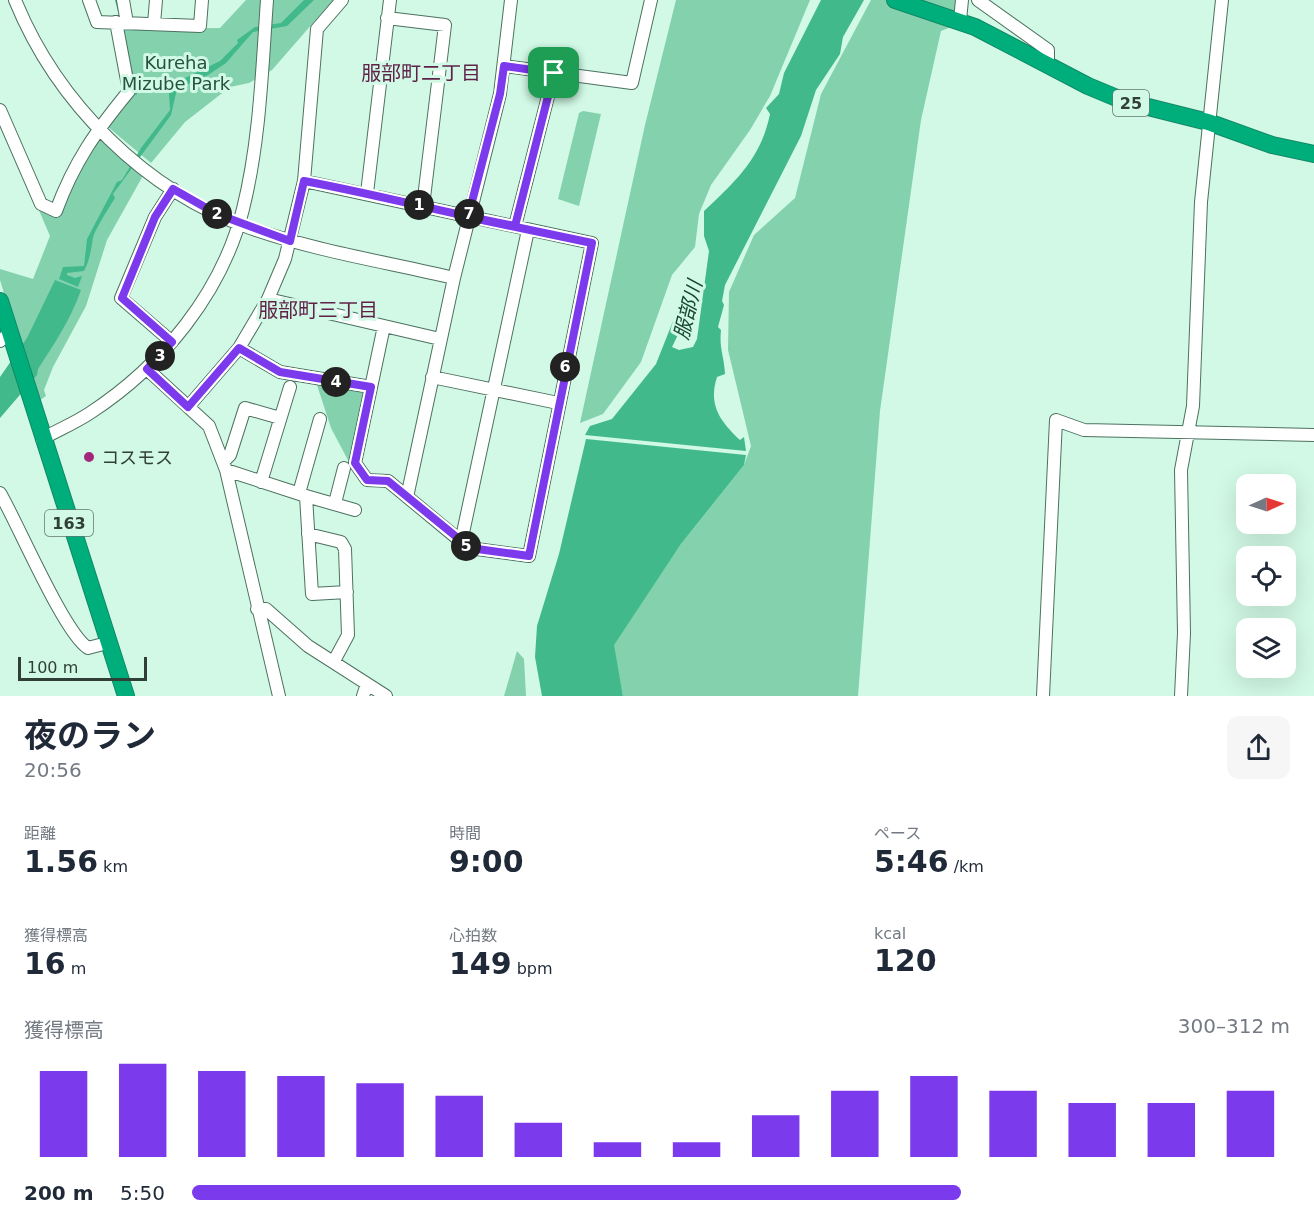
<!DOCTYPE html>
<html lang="ja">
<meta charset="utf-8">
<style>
:root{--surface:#fff;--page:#f6f6f7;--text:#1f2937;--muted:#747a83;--accent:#7c3aed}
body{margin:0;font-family:"DejaVu Sans","Noto Sans JP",sans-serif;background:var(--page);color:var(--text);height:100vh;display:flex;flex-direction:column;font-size:22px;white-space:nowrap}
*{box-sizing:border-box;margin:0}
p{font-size:20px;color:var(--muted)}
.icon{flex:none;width:33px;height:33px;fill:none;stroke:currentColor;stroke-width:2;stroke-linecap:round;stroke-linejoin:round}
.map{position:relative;height:696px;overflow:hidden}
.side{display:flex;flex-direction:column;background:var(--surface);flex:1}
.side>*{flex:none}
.needle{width:39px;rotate:87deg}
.buttons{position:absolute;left:1236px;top:474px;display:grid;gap:12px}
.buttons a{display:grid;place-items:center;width:60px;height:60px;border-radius:12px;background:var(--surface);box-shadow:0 6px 24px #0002;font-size:30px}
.scale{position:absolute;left:18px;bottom:15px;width:129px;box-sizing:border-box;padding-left:6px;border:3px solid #304038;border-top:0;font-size:16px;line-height:21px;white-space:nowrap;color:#304038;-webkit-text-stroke:4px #d1f9e5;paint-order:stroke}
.pin{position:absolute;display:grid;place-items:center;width:51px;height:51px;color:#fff;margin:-26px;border-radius:12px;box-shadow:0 3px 9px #0006}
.km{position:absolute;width:30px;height:30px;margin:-15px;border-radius:50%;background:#222;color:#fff;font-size:16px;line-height:30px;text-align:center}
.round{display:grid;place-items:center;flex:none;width:63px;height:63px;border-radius:12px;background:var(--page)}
.headline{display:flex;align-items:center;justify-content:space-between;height:102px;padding:0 24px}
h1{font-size:33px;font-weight:700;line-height:45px}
.metrics{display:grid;grid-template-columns:repeat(3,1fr);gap:9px;height:102px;padding:6px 24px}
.metrics div{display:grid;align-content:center}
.metrics b{font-size:30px;font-weight:700}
.metrics small{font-size:16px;font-weight:400}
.metrics p{font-size:16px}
.chart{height:168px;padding:12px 24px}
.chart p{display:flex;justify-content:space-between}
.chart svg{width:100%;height:108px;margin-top:6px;stroke:var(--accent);stroke-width:6}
ul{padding:0 24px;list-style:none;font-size:20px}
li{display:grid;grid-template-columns:96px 72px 1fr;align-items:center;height:45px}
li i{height:15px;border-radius:8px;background:var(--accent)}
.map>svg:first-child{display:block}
.green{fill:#84d1ae}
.water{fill:#42b98b}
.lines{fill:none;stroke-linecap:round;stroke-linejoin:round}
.stream{stroke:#42b98b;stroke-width:2}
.minor-casing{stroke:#4d7160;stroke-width:14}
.highway-casing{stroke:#118864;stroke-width:18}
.minor{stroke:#fff;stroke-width:12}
.highway{stroke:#00ae7c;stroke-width:16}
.route-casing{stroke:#fff;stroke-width:12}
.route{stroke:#7c3aed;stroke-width:8}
.poi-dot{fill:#a3287c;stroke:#d1f9e5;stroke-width:2}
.labels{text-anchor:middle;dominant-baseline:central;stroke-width:6;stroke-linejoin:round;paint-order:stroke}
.shield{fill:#d1f9e5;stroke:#60786c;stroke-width:1.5}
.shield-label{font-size:16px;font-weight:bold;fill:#304038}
.park-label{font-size:18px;fill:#245340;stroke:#d1f9e5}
.poi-label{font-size:18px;fill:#304038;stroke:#d1f9e5;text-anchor:start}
.neighbourhood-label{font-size:20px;fill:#5f2349;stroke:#d1f9e5}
.water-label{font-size:20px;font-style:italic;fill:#154633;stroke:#d1f9e5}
</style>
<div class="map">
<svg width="1314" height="696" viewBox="0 0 1314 696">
<rect width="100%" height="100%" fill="#d1f9e5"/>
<path class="green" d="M 246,0 L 333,0 L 272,70 L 249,83 L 230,87 L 185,122 L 151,163 L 108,127 L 134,92 L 121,29 L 220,28 Z
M 676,0 L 810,0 L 770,96 L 750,130 L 711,185 L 699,214 L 695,247 L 672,275 L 641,362 L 603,414 L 580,423 L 645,125 Z
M 871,0 L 957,0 L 951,27 L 941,31 L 921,120 L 880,411 L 858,696 L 623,696 L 613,645 L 681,544 L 744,465 L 751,446 L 728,350 L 729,292 L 754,235 L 795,198 L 821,94 Z
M 583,111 L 601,114 L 579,206 L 558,199 L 579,113 Z
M 100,135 L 145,172 L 107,240 L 86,306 L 53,367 L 44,390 L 46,396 L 37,402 L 0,280 L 0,269 L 33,279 L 50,236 L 38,208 L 57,218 L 75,177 Z
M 316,382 L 363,389 L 366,393 L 350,464 L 331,428 Z
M 517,651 L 524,659 L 526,696 L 504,696 Z"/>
<path class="water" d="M 304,0 L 314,0 L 287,26 L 253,32 L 226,63 L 208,75 L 177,89 L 171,115 L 113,194 L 115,198 C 110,206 94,231 93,238 C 91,249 90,260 84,271 L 67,273 L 67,275 L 75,278 L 82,276 L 78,287 L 59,279 L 63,267 L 84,266 L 87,239 L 117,182 L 122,180 L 141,148 L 170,110 L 169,93 L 185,78 L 220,61 L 238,43 L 237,40 L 255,27 L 281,23 Z
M 821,0 L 864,0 L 843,37 L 840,54 L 816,90 L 801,136 L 725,285 L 722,301 L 724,305 L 718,327 L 721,330 C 719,349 724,355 725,374 L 717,377 C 708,405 720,421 740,440 L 744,437 L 746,451 L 585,435 L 590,426 L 612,419 L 656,364 L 677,311 L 691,308 L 672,347 L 679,350 L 693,347 L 697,339 L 709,251 L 704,236 L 704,211 C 736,181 761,158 770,114 L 766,108 L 779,94 L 784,73 Z
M 55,280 L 81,290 C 71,319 54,344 38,369 L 37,375 L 0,418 L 0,377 L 27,338 Z
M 586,439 L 746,455 L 744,465 L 681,544 L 614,645 L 623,696 L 542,696 L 535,657 L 537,626 L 559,554 Z"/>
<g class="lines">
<path class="stream" d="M 116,0 L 120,15
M 124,35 L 136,94"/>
<defs>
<path id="minor" d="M 15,0 C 57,103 145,191 250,228 C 316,251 386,262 454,278
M 89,0 L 97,22 L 200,26 L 202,0
M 123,0 L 127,23
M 978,0 L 1048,50 L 1048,65
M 387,18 L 445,25 L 423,206
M 960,20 L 962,0
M 154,24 L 156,0
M 504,66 L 632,83 L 651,0
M 0,110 L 41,204 L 56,211 C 74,162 96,131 129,91 L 116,22
M 304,181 L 592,243 L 529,556 L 469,548 L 388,481 L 367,480 L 355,463 L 384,326
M 367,193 L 390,0
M 515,226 L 554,73
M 268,299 L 440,339
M 0,341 L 10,333
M 172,342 L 121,298 L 155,217 L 173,189
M 239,348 L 280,372 L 371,387
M 147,369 L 209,426 L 226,470 L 279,696
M 432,377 L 558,403
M 188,407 L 239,348 L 268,299 L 285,259 L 304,181 L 317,29 L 342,0
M 42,439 C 58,430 75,423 90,413 C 162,366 222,293 243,209 C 260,141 262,69 267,0
M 223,462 L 230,455 L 245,408 L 280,418
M 226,470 L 306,496 L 312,594 L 347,592
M 261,482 L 290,387
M 0,493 C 18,524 64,633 88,648 L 107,643
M 299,493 L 320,419
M 306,496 L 355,510
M 407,497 L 454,278 L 500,94 L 511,0
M 335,503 L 344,468
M 308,534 L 341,542 L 345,549 L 348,635 L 334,661
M 461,542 L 528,230
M 257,609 L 266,609 L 308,646 L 386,696
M 363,696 L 367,684
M 1043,696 L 1056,420 L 1084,430 L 1314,435
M 1181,696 L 1184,633 L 1181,470 L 1193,406 L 1201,202 L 1222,0"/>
<path id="highway" d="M 895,0 L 975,27 L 1088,86 L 1124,101 L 1208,122 L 1272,145 L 1314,154
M 0,301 L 126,696"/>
</defs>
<use href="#minor" class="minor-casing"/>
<use href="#highway" class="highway-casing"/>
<use href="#minor" class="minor"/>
<use href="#highway" class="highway"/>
</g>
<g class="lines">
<defs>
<path id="route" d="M 554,73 L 515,226 C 445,213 375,194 304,181 L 290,241 L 217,214 L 173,189 L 155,217 L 122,298 L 172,342 L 147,369 L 188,407 L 239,348 L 280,372 L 371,387 L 355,463 L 367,480 L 388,481 L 470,548 L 529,556 L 592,243 L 468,217 L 500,94 L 504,66 L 554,73"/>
</defs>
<use href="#route" class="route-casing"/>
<use href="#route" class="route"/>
</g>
<circle class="poi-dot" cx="89" cy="457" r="6"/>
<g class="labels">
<g class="shield">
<rect x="1113" y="90" width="36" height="26" rx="4.5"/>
<rect x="45" y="510" width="48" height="26" rx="4.5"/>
</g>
<g class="shield-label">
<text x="1131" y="103">25</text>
<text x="69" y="523">163</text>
</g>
<g class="park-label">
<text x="176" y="62">Kureha<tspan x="176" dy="21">Mizube Park</tspan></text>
</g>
<g class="poi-label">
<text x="101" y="457">コスモス</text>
</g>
<g class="neighbourhood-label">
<text x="421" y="73">服部町二丁目</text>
<text x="318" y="310">服部町三丁目</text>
</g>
<g class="water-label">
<text transform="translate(688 310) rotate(-76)">服部川</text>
</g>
</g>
</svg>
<div class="buttons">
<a><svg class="needle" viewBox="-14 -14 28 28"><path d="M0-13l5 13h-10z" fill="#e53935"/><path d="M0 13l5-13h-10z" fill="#747a83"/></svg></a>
<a><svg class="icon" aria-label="locate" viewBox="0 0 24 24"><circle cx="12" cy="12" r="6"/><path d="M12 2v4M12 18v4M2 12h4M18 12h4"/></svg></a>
<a><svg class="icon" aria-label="layers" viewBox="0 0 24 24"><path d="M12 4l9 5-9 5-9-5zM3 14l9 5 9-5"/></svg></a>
</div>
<div class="scale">100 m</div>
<div class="pin" style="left:554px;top:73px;background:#1e9e55"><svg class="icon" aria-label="arrive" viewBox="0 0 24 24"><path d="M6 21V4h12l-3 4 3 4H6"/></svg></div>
<b class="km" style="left:419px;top:205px">1</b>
<b class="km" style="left:217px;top:214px">2</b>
<b class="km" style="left:160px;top:356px">3</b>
<b class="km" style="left:336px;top:382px">4</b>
<b class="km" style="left:466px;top:546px">5</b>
<b class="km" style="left:565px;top:367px">6</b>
<b class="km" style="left:469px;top:214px">7</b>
</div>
<section class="side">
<div class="headline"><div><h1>夜のラン</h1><p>20:56</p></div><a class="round"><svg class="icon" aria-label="share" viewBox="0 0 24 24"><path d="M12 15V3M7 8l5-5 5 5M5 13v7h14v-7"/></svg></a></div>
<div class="metrics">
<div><p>距離</p><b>1.56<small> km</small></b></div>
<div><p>時間</p><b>9:00</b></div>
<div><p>ペース</p><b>5:46<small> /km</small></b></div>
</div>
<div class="metrics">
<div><p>獲得標高</p><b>16<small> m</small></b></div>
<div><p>心拍数</p><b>149<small> bpm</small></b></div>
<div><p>kcal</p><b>120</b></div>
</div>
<div class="chart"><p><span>獲得標高</span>300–312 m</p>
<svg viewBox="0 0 160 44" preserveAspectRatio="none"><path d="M5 44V9M15 44V6M25 44V9M35 44V11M45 44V14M55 44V19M65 44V30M75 44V38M85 44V38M95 44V27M105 44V17M115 44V11M125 44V17M135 44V22M145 44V22M155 44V17"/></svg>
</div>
<ul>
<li><b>200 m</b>5:50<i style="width:70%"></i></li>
</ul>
</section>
